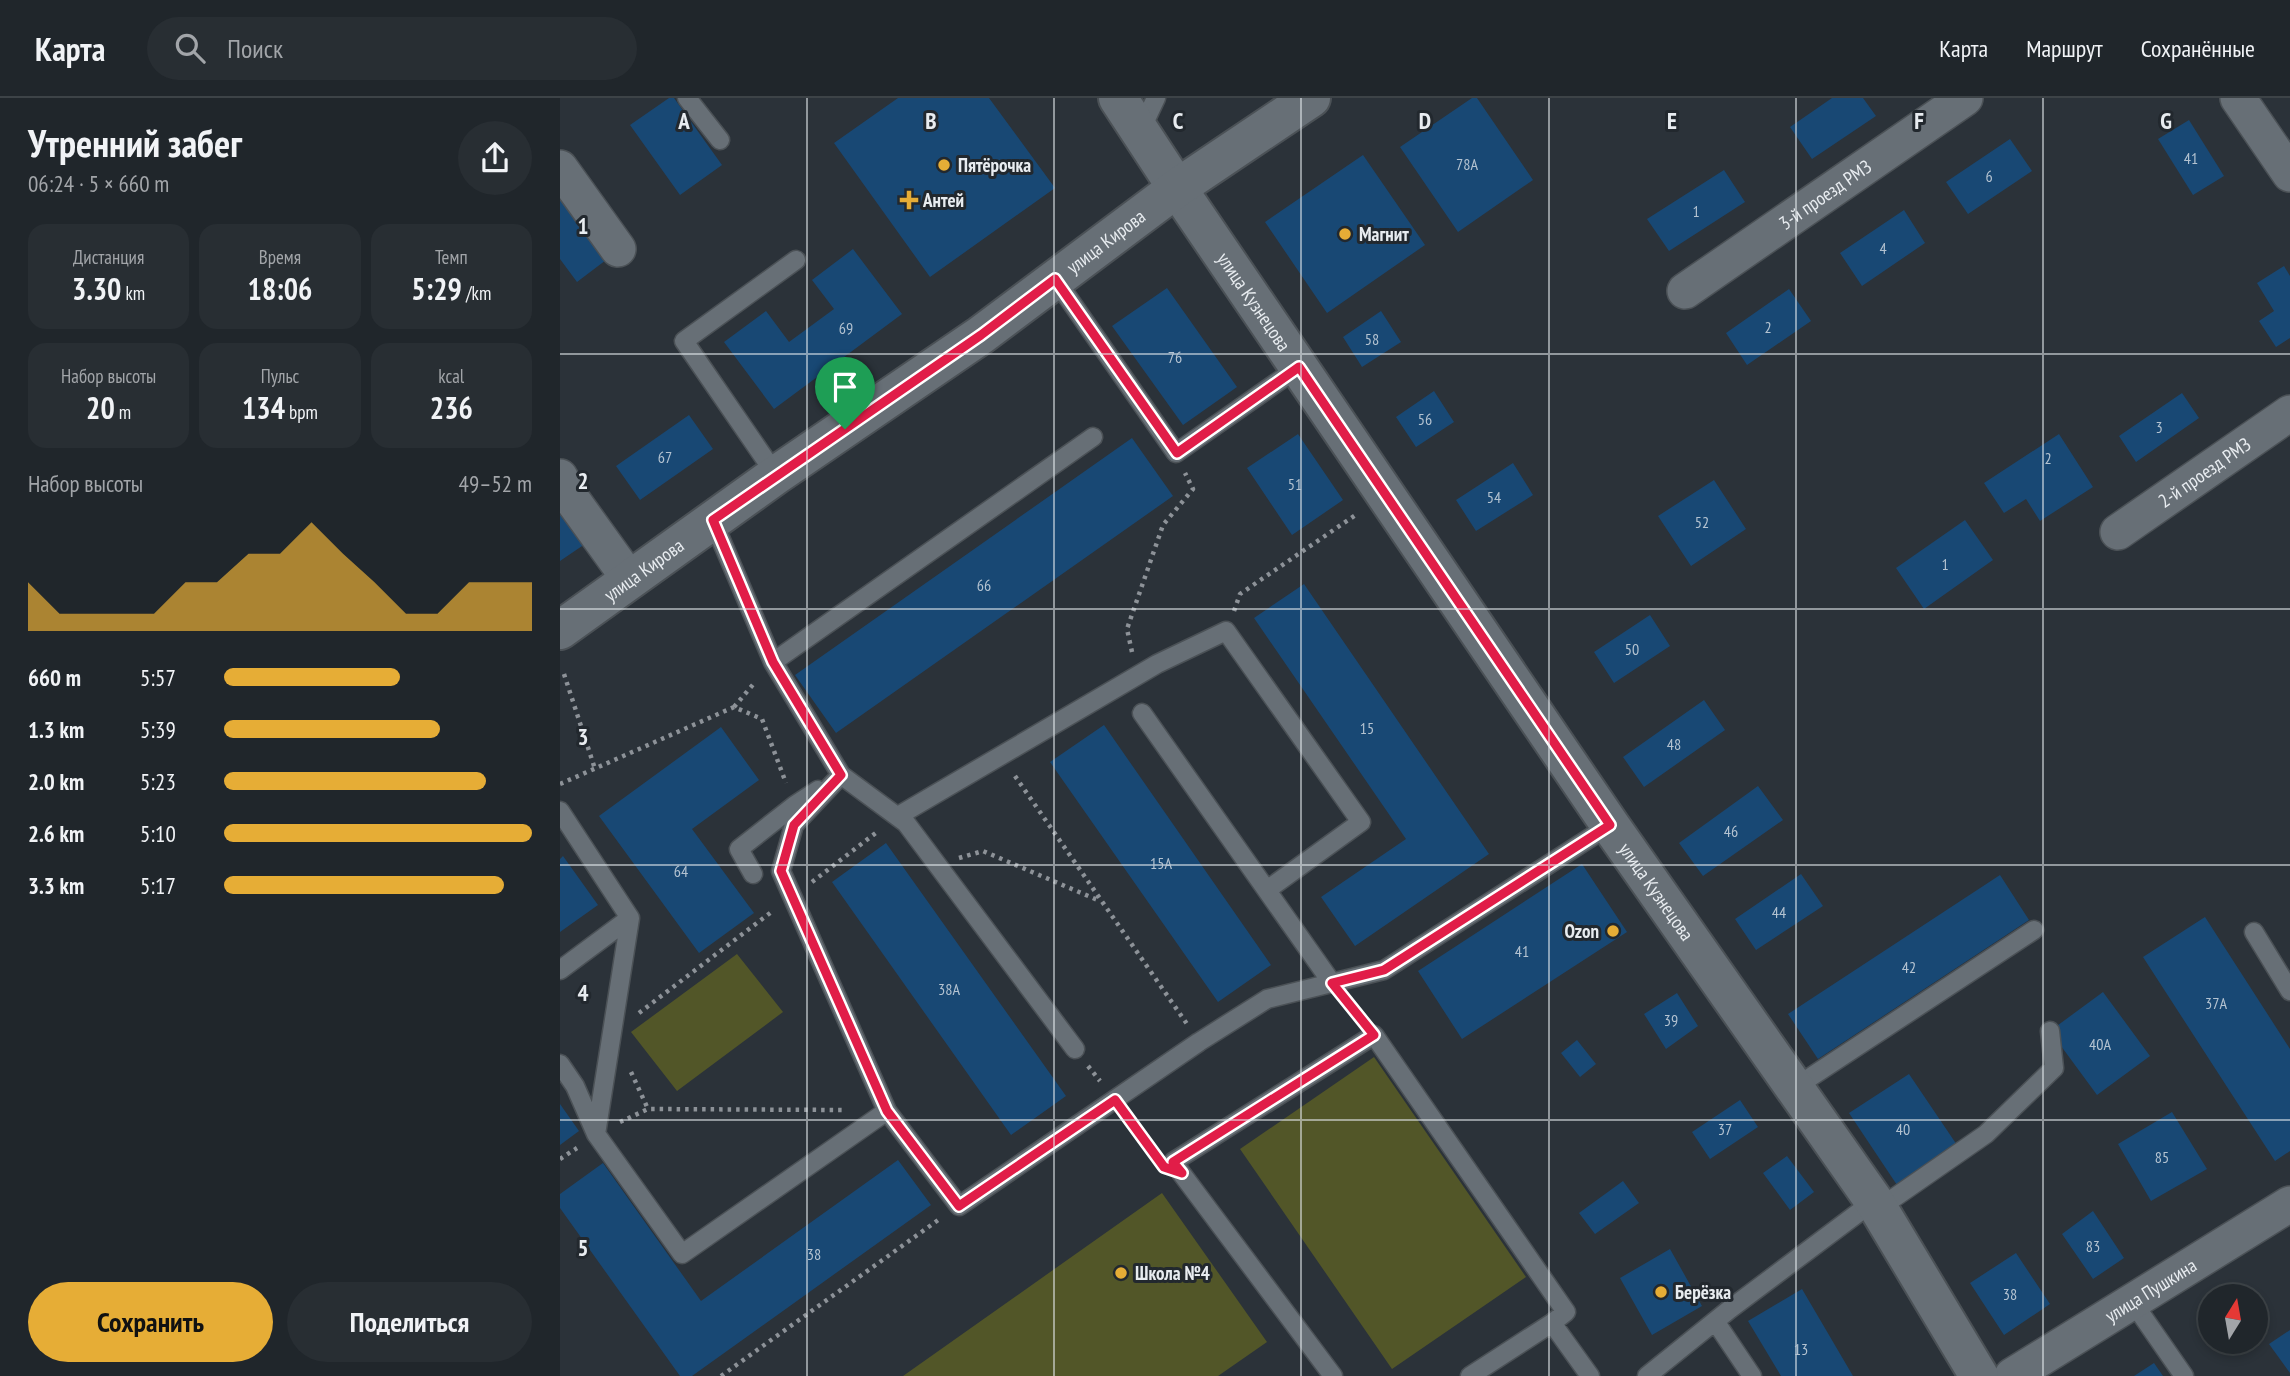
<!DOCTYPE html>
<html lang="ru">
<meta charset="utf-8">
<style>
:root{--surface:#20262b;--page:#282e33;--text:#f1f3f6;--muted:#a2a5a9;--line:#3d4347;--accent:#e6ad36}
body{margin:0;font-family:"PT Sans Narrow",sans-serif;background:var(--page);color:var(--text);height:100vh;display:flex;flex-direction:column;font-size:26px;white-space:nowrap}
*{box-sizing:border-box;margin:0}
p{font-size:23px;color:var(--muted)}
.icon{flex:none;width:38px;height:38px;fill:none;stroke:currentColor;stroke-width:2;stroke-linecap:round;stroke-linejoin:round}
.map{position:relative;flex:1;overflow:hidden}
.panel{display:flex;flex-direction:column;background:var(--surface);width:560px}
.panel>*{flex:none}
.needle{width:46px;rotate:11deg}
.fabs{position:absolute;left:1638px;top:1186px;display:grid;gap:14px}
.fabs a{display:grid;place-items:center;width:70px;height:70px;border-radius:50%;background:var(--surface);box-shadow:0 4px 10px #0003,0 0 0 2px var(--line);font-size:35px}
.pin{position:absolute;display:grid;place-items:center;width:60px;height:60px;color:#fff;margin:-72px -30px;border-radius:50% 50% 50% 0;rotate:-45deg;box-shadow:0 0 7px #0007}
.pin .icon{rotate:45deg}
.round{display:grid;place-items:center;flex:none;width:74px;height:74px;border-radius:37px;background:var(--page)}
.head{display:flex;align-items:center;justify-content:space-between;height:119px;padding:0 28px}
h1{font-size:38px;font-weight:800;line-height:52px}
.metrics{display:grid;grid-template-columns:repeat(3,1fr);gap:10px;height:119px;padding:7px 28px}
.metrics div{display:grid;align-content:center;border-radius:18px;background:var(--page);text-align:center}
.metrics b{font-size:30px;font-weight:800}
.metrics small{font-size:19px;font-weight:400}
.metrics p{font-size:19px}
.chart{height:196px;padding:14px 28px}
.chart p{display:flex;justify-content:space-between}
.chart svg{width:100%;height:126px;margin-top:7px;fill:var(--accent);opacity:.7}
.cta{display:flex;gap:14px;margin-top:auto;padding:14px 28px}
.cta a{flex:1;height:80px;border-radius:42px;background:var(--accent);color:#111;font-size:28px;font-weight:800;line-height:80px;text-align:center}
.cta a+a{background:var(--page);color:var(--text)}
ul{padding:0 28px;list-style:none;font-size:23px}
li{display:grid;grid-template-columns:112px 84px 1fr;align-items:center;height:52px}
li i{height:18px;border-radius:9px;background:var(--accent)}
header{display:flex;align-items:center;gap:42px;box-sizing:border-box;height:98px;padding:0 35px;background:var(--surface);border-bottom:2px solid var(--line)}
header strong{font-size:33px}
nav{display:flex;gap:38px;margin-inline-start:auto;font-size:24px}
.search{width:490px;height:63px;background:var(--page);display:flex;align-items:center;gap:18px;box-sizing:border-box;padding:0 24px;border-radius:38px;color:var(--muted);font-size:26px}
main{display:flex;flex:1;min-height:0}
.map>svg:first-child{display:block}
.green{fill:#525628}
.building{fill:#184874}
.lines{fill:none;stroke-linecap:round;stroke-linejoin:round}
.lane-casing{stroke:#4b5156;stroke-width:21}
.street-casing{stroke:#4b5156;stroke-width:38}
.secondary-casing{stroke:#4b5156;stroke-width:42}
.path{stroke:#8d9298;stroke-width:4.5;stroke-dasharray:3.5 5;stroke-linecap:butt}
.lane{stroke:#676f76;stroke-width:18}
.street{stroke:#676f76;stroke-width:35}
.secondary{stroke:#676f76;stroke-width:38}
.route-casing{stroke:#fff;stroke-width:14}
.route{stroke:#e11d48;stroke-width:9}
.grid{fill:none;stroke:#e8ecf0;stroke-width:2;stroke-opacity:0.55}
.poi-dot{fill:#e6ad36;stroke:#22282e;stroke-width:2.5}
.labels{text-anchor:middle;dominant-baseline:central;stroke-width:6;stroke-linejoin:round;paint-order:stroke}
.number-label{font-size:16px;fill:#b4c3d1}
.poi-label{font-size:19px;font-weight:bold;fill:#e8ecf0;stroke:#22282e;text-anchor:start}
.street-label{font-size:19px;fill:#e8ecf0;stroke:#22282e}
.grid-label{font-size:23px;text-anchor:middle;font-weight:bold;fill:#e8ecf0;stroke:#22282e;stroke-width:6;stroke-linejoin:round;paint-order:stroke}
</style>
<header>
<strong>Карта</strong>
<div class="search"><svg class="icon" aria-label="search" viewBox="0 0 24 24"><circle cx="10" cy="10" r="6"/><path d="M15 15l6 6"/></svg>Поиск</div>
<nav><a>Карта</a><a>Маршрут</a><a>Сохранённые</a></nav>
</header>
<main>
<section class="panel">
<div class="head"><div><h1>Утренний забег</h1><p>06:24 · 5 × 660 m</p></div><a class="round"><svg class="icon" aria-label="share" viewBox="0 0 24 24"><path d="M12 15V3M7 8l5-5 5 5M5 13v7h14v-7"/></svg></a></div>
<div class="metrics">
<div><p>Дистанция</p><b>3.30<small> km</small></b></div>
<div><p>Время</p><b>18:06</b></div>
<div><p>Темп</p><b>5:29<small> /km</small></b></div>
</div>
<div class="metrics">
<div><p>Набор высоты</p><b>20<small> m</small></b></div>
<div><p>Пульс</p><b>134<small> bpm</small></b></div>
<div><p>kcal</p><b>236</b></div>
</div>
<div class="chart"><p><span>Набор высоты</span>49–52 m</p>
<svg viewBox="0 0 160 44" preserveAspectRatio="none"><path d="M0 44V27L10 38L20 38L30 38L40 38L50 27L60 27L70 17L80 17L90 6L100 17L110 27L120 38L130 38L140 27L150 27L160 27V44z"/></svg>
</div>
<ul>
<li><b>660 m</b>5:57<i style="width:57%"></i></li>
<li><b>1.3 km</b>5:39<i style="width:70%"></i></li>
<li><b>2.0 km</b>5:23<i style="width:85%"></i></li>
<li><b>2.6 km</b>5:10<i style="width:100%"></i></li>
<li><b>3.3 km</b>5:17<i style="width:91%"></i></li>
</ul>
<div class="cta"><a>Сохранить</a><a>Поделиться</a></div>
</section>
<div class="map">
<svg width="1730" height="1278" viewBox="0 0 1730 1278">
<rect width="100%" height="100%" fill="#2b3239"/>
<path class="green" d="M 177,856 L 223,914 L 117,993 L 71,934 Z
M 814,959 L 966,1179 L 832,1271 L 680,1051 Z
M 602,1095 L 707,1244 L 658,1278 L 343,1278 Z"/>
<path class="building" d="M 109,0 L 114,0 L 162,67 L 120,97 L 70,27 Z
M 338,0 L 429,0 L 495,90 L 370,179 L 274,45 Z
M 912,0 L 917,0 L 973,82 L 898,134 L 840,49 Z
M 1272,0 L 1303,0 L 1316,18 L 1252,61 L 1230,29 Z
M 1629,22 L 1664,78 L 1633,97 L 1598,41 Z
M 1450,41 L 1472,73 L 1408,116 L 1386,84 Z
M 803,57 L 865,147 L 767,215 L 705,124 Z
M 1164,72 L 1185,104 L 1109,153 L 1087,121 Z
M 0,93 L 50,159 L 17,184 L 0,161 Z
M 1344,112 L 1365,145 L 1302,188 L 1280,155 Z
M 293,151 L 342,216 L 214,311 L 164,244 L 206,213 L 229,244 L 274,211 L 252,182 Z
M 1724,168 L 1730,178 L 1730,240 L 1716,249 L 1699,223 L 1714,213 L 1697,185 Z
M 607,190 L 677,289 L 623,327 L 552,228 Z
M 1229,191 L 1251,223 L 1187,267 L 1166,235 Z
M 821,213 L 841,244 L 802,269 L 783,239 Z
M 874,293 L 894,324 L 856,349 L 836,319 Z
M 1622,295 L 1639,320 L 1576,364 L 1559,338 Z
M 129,317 L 153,351 L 80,402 L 56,368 Z
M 738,336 L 783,402 L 732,437 L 687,370 Z
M 1499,336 L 1533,389 L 1480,423 L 1466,401 L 1444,415 L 1424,385 Z
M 572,340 L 613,398 L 276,635 L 235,577 Z
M 953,365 L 973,397 L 916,433 L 896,402 Z
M 1154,382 L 1186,431 L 1131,468 L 1098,418 Z
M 0,410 L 25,446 L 0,463 Z
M 1405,422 L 1433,462 L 1364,511 L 1336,470 Z
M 744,486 L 929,756 L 795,848 L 761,799 L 846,741 L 694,520 Z
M 1090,517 L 1110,548 L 1054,585 L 1034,554 Z
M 1144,602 L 1165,632 L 1084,689 L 1063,659 Z
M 544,627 L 711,867 L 658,904 L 490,664 Z
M 161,629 L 199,682 L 132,731 L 194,815 L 139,855 L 39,718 Z
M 1198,688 L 1223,722 L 1143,778 L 1119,745 Z
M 326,745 L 506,998 L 451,1037 L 272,784 Z
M 3,758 L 38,807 L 0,834 L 0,761 Z
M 1022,766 L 1067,834 L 902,941 L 858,873 Z
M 1241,776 L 1263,808 L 1196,852 L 1175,821 Z
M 1440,777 L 1469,822 L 1258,961 L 1228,916 Z
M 1645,819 L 1730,951 L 1730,1053 L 1715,1063 L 1583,859 Z
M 1543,894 L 1590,958 L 1537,997 L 1490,933 Z
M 1117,895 L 1138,928 L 1106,951 L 1084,916 Z
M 1017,942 L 1036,966 L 1020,979 L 1001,955 Z
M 1349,976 L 1397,1047 L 1337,1087 L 1289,1015 Z
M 1180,1002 L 1198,1029 L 1150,1061 L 1132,1034 Z
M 0,1006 L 19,1033 L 0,1047 Z
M 1612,1014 L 1647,1071 L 1591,1103 L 1558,1046 Z
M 1227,1058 L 1254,1094 L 1230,1112 L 1203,1075 Z
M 338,1062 L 371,1107 L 132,1278 L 120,1278 L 0,1110 L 0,1096 L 43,1065 L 141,1203 Z
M 1063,1083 L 1079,1105 L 1035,1136 L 1019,1115 Z
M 1533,1113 L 1564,1160 L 1533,1181 L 1502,1136 Z
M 1110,1151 L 1142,1208 L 1092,1237 L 1060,1180 Z
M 1456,1155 L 1490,1206 L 1444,1237 L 1410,1185 Z
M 1242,1191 L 1293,1278 L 1221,1278 L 1188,1223 Z
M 1730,1232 L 1730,1275 L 1709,1246 Z
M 1594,1265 L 1603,1278 L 1574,1278 Z"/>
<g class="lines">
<defs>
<path id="lane" d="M 127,0 L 160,42
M 580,34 L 596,0
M 495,181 L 616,355 L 739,269
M 216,377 L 124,243 L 236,162
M 153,423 L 213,564 L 281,677 L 346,725 L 515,951
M 213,564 L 533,339
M 582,615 L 772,885
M 281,677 L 234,727 L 221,773 L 327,1013 L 399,1108 L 639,944 L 707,901 L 824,872 L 1050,727
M 0,713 L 70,820 L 0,872
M 338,718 L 597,566 L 666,533 L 801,724 L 707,792
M 193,776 L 179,751 L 235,707 L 258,692
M 1694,834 L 1730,893
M 0,966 L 15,988 L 36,1036 L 122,1156 L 327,1013
M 1234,990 L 1474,832
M 36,1036 L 70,820
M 1318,1111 L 1426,1036 L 1494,970 L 1490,933
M 1572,1203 L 1624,1278
M 1155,1223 L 1192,1278
M 773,1278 L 613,1064 L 814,937 L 1006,1214 L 992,1225
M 910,1278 L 992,1225 L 1030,1278
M 1087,1278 L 1170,1211 L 1314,1103"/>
<g id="street">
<path d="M 1678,0 L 1730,76"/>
<path d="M 0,70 L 58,151"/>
<path id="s1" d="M 1125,193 L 1405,0"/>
<path d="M 0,379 L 6,393 L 70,482"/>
<path id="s2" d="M 1558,434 L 1730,315"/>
<path id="s3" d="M 1452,1278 L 1730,1106"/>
</g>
<g id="secondary">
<path id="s4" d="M 558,0 L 617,90 L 1050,727 L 1314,1103 L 1419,1278"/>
<path id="s5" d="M 0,532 L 216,377 L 421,237 L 617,90 L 751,0"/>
</g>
</defs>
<use href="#lane" class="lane-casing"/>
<use href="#street" class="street-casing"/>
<use href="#secondary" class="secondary-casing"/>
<path class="path" d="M 674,513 L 680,496 L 797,416
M 572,554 L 567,531 L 603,427 L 633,391 L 625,375
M 4,576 L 35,671
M 174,609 L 196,583
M 455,678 L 627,926
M 0,686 L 174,609 L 202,621 L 226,685
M 399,760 L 423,753 L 540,803
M 252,784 L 317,734
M 788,905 L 800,920
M 79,915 L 214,812
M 528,968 L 540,983
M 71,974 L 88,1011
M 568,1021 L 592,1053
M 60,1024 L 88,1011 L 283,1012
M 0,1061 L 17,1050
M 161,1278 L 381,1120"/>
<use href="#lane" class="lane"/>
<use href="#street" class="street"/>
<use href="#secondary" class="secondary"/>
</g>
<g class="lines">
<defs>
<path id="route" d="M 495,181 L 617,355 L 739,269 L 1050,727 L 824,872 L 772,885 L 814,937 L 613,1064 L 622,1075 L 604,1069 L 555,1002 L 399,1108 L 327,1013 L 221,773 L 234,727 L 281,677 L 213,564 L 153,422 L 421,237 Z"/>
</defs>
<use href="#route" class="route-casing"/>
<use href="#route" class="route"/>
</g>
<path class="grid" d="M 247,0 L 247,1278M 494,0 L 494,1278M 741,0 L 741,1278M 989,0 L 989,1278M 1236,0 L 1236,1278M 1483,0 L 1483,1278M 0,256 L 1730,256M 0,511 L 1730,511M 0,767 L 1730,767M 0,1022 L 1730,1022"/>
<g class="poi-dot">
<circle cx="384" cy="67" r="7"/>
<path d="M345.5 91.5h7v7h7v7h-7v7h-7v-7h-7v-7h7z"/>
<circle cx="785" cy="136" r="7"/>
<circle cx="1053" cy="833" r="7"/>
<circle cx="561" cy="1175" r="7"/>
<circle cx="1101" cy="1194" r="7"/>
</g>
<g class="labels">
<g class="number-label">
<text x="1631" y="60">41</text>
<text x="907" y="66">78А</text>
<text x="1429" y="78">6</text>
<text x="1136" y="113">1</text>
<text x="1323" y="150">4</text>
<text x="1208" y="229">2</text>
<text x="286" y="230">69</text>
<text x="812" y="241">58</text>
<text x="615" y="259">76</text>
<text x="865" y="321">56</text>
<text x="1599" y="329">3</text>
<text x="105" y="359">67</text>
<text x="1488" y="360">2</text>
<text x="735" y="386">51</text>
<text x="934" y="399">54</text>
<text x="1142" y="424">52</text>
<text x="1385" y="466">1</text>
<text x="424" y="487">66</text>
<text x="1072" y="551">50</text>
<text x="807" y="630">15</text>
<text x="1114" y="646">48</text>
<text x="1171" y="733">46</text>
<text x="601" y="765">15А</text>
<text x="121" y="773">64</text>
<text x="1219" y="814">44</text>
<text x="962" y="853">41</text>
<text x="1349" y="869">42</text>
<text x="389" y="891">38А</text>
<text x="1656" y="905">37А</text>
<text x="1111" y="922">39</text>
<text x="1540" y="946">40А</text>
<text x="1165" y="1031">37</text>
<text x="1343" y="1031">40</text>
<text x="1602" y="1059">85</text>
<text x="1533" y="1148">83</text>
<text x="254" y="1156">38</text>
<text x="1450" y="1196">38</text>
<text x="1241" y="1251">13</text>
</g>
<g class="poi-label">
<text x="398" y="67">Пятёрочка</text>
<text x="363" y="102">Антей</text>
<text x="799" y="136">Магнит</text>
<text x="1039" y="833" text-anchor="end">Ozon</text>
<text x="575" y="1175">Школа №4</text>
<text x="1115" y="1194">Берёзка</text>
</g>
<g class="street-label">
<text stroke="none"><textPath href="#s1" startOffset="170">3-й проезд РМЗ</textPath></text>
<text stroke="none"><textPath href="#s5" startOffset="670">улица Кирова</textPath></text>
<text stroke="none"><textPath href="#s4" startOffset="245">улица Кузнецова</textPath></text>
<text stroke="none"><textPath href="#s2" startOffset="105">2-й проезд РМЗ</textPath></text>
<text stroke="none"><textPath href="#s5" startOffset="103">улица Кирова</textPath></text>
<text stroke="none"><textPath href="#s4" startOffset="959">улица Кузнецова</textPath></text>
<text stroke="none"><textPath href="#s3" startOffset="163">улица Пушкина</textPath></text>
</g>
</g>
<g class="grid-label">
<text x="124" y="31">A</text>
<text x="371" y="31">B</text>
<text x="618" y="31">C</text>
<text x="865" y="31">D</text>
<text x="1112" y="31">E</text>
<text x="1359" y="31">F</text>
<text x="1606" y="31">G</text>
<text x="23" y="136">1</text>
<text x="23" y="391">2</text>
<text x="23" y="647">3</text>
<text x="23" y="903">4</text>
<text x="23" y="1158">5</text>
</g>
</svg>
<div class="fabs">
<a><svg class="needle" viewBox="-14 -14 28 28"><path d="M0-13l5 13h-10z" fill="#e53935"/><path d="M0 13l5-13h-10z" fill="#a2a5a9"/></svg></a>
</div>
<div class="pin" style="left:285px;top:331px;background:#1e9e55"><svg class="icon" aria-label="arrive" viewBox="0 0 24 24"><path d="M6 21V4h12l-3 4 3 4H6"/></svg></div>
</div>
</main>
